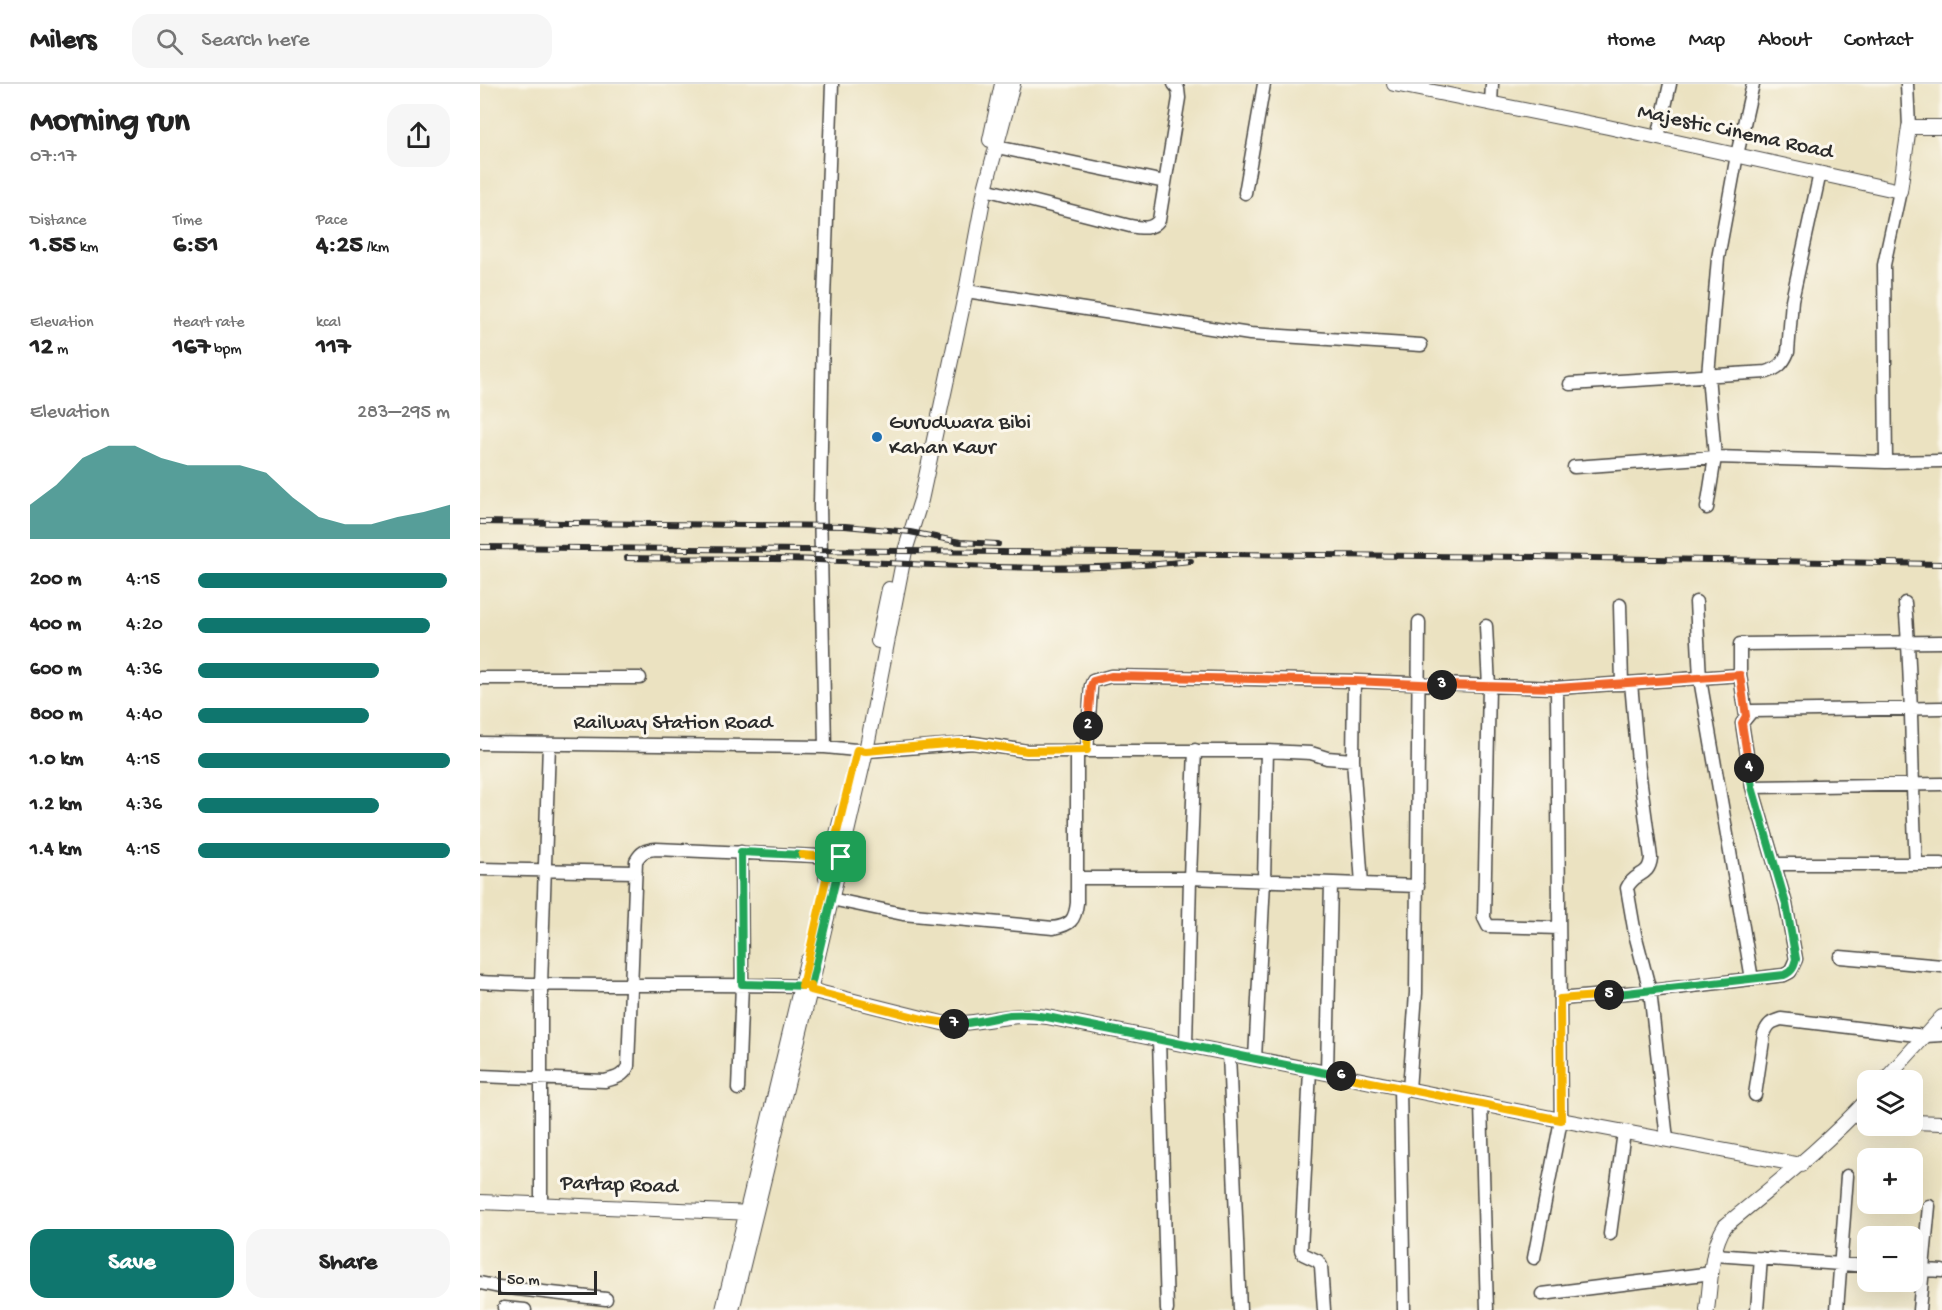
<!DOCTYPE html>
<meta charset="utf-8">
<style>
:root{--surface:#fff;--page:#f6f6f6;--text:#222;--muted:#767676;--line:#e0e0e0;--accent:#0f766e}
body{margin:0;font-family:"Gochi Hand",sans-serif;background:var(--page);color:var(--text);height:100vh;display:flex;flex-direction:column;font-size:22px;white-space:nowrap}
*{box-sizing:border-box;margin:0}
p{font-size:20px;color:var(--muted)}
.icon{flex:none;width:33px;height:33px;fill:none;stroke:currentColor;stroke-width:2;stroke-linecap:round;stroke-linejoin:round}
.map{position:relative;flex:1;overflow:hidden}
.sheet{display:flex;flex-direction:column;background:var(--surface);width:480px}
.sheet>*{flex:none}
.tools{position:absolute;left:1377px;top:986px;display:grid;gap:12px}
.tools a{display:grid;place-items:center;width:66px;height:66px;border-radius:12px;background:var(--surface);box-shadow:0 6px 24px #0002;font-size:30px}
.scale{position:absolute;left:18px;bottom:15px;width:99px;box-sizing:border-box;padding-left:6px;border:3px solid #2b2b2b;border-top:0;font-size:16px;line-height:21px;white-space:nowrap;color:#2b2b2b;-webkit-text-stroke:4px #fbf7ec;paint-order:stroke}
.pin{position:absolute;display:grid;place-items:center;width:51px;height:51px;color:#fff;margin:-26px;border-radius:12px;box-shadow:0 3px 9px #0006}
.km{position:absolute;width:30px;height:30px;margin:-15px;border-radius:50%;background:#222;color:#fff;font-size:16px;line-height:30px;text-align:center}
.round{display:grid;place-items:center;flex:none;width:63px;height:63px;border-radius:18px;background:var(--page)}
.headline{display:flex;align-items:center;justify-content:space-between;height:102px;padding:0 30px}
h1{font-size:33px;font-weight:800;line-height:45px}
.stats{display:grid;grid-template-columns:repeat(3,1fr);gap:9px;height:102px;padding:6px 30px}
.stats div{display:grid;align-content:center}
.stats b{font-size:26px;font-weight:800}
.stats small{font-size:16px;font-weight:400}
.stats p{font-size:16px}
.chart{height:168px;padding:12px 30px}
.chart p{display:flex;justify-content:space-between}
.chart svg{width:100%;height:108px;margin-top:6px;fill:var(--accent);opacity:.7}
.action{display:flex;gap:12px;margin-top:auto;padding:12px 30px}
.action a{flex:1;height:69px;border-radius:18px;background:var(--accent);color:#fff;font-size:24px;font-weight:800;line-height:69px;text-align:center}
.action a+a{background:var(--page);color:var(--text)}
ul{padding:0 30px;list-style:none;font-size:20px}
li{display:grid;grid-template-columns:96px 72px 1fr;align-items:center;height:45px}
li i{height:15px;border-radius:8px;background:var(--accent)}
header{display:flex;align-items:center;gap:36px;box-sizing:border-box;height:84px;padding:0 30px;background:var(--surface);border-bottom:2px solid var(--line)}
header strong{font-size:28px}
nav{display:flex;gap:33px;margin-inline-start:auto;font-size:21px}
.search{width:420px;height:54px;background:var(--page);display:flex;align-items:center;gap:15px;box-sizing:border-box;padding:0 21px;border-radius:18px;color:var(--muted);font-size:22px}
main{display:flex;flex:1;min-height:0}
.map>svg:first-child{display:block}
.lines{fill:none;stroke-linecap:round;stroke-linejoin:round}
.minor-casing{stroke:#484642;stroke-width:15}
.tertiary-casing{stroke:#484642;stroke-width:16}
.minor{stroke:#fff;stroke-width:12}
.tertiary{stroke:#fff;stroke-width:14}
.rail-casing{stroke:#2b2b2b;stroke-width:6}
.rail{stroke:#fbf7ec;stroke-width:4;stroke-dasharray:11;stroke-linecap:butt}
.split-1-casing{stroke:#fff;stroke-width:12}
.split-2-casing{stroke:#fff;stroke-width:12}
.split-3-casing{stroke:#fff;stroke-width:12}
.split-4-casing{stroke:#fff;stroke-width:12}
.split-5-casing{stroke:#fff;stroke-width:12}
.split-6-casing{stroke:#fff;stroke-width:12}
.split-7-casing{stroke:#fff;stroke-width:12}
.split-8-casing{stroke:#fff;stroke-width:12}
.split-1{stroke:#22a559;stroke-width:8}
.split-2{stroke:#f5b400;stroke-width:8}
.split-3{stroke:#f0652b;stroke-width:8}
.split-4{stroke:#f0652b;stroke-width:8}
.split-5{stroke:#22a559;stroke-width:8}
.split-6{stroke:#f5b400;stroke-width:8}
.split-7{stroke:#22a559;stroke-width:8}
.split-8{stroke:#f5b400;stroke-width:8}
.poi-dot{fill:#1f6fb2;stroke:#fbf7ec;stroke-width:2}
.labels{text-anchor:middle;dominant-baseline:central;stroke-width:6;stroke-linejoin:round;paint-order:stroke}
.street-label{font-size:22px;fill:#2b2b2b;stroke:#fbf7ec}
.poi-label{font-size:22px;fill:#2b2b2b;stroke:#fbf7ec;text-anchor:start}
</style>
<header>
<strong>Milers</strong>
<div class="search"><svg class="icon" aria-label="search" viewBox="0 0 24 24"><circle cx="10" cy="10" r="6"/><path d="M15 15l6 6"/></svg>Search here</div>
<nav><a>Home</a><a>Map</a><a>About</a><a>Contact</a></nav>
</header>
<main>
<section class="sheet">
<div class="headline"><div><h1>Morning run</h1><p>07:17</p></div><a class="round"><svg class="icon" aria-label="share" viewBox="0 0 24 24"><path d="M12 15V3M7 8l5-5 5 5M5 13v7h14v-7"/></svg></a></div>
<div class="stats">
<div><p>Distance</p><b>1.55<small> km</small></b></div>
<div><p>Time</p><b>6:51</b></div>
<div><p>Pace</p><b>4:25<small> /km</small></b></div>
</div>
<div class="stats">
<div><p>Elevation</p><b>12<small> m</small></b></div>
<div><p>Heart rate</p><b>167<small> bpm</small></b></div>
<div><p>kcal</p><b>117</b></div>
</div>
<div class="chart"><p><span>Elevation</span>283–295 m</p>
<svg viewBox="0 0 160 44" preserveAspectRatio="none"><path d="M0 44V30L10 22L20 11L30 6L40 6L50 11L60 14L70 14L80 14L90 17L100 27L110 35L120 38L130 38L140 35L150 33L160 30V44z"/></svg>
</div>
<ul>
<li><b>200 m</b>4:15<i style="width:99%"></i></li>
<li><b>400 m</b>4:20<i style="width:92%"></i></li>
<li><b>600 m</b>4:36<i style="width:72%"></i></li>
<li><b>800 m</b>4:40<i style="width:68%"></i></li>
<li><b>1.0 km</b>4:15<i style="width:100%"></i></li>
<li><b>1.2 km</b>4:36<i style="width:72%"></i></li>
<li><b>1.4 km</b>4:15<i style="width:100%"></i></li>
</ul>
<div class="action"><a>Save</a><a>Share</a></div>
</section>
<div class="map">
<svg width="1462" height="1226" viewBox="0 0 1462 1226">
<rect width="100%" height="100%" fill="#fbf7ec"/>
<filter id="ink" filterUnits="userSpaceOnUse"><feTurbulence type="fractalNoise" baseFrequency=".0167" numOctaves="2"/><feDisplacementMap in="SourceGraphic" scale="12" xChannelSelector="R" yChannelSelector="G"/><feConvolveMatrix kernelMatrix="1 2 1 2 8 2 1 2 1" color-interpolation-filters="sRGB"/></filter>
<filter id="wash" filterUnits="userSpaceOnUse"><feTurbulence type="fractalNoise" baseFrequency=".008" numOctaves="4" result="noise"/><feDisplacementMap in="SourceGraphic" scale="24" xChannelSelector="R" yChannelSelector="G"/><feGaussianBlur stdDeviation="1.35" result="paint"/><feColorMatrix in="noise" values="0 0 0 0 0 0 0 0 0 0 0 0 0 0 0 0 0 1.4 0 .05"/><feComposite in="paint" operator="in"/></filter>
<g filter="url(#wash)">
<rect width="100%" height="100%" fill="#ebe2c1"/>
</g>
<g filter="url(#ink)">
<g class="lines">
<defs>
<path id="minor" d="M 1427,0 L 1429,43
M 1011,19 L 1012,0
M 1178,54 L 1190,0
M 517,63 L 685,98
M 505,105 L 650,142 C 661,144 672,146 679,136 L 699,14 L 698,5 L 694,0
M 765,109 L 784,0
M 486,207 L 770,250 L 941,261
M 1090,300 L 1287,288 C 1298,284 1303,280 1308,268 L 1312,216 L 1340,89
M 1406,378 L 1462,377
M 1094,383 L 1235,373 L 1406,378 L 1404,181 L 1420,107
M 1227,424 L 1235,373 L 1228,291 L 1238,174 L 1257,71 L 1273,0
M 1216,518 L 1220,595 L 1272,895
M 1425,519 C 1433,606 1431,693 1436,780
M 1140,521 L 1142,600
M 1006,542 L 1009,603 L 1004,834 L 1008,842 L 1079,844
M 1260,591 L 1266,632
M 0,594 L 160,594
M 874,597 L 873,676 L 882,800
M 1151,599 L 1158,678 L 1171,774 C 1169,794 1155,787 1147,804 L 1155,850 L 1170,907 L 1187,1055
M 0,659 L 345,663 L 386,667 L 493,659 L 547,667 L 787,667 L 831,669 L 847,674 L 873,676
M 345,663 L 340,421 L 343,242 L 352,0
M 607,666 L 611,602 L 613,597 L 631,592 L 874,597 L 1077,604 L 1260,591 L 1260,560 L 1462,558
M 1272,703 L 1462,700
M 1295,780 L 1462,780
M 0,785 L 156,788
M 597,794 L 710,794 L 715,666
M 351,815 L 423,830 L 573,844 C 590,841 595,837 597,819 L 597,666
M 1360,873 L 1462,882
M 0,898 C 110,904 219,899 329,902
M 1080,915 L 1170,907 L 1304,891 L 1310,888 L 1316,875 L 1306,820 L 1272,703 L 1262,639 L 1272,627 L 1462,624
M 679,955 L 687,1226
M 706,961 L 710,794 L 938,802
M 749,970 L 760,1226
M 775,975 L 784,797 L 787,667
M 830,986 L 821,1166 L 823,1170 L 838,1177 L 841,1182 L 844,1226
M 847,989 L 851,799
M 0,992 L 125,997 C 136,994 144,992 148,982 L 156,777 C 161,768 165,766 176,765 L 359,773
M 920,1004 L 924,1226
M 258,1005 L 262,900 L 261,768
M 929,1006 L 936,909 L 939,538
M 1275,1011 L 1284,950 C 1288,940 1291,938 1301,935 L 1445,952 L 1462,951
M 1001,1020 L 1007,1226
M 61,1120 L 61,901 L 69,660
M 1130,1150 L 1144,1048
M 1235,1171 L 1388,1182
M 1054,1174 L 1081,1036 L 1077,604
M 1432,1185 L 1462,1187
M 0,1199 L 19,1203 L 126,1215
M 1062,1210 L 1232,1189
M 24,1224 L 45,1226
M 1277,1226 L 1281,1174
M 1357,1226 L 1367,1092
M 1439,1226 L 1449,1122"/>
<path id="tertiary" d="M 914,0 L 1128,43 L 1420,107 L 1429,43 L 1462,43
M 510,56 L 522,0
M 398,557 L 409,505
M 346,794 L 363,726
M 330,906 L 466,940 C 502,940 530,928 567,933 L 1081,1036 L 1321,1081
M 1405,996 L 1462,933
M 1432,1038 L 1462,1039
M 0,1118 L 274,1129
M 243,1226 L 327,877
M 252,1226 L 331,902 L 386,667 L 425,467 L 441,416 L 486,207 L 505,105 L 533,0
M 1227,1226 C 1231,1199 1230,1165 1245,1142 C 1294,1101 1344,1063 1388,1015"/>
</defs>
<use href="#minor" class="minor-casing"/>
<use href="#tertiary" class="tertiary-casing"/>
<use href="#minor" class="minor"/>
<use href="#tertiary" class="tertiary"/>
<defs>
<path id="rail" d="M 0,438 L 365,442 L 430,448 L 480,458 L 518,460
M 0,463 L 1055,473 L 1462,480
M 147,474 C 211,475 274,474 338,476 C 462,481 587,490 711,477"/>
</defs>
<use href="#rail" class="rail-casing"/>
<use href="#rail" class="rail"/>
</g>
</g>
<g class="lines" filter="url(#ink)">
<defs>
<path id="split-1" d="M 322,771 L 261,768 L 262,900 L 331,902 L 361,773"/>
<path id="split-2" d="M 322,771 L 351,773 L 377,666 L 386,667 L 478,659 L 493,659 L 547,667 L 607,666 L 608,642"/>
<path id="split-3" d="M 608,642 L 611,602 L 613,597 L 631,592 L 874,597 L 962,601"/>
<path id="split-4" d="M 962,601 L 1077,604 L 1260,591 L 1266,632 L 1262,639 L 1269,684"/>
<path id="split-5" d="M 1129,911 L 1304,891 C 1312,888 1314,883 1316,875 L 1306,820 L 1272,703 L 1269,684"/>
<path id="split-6" d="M 861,992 L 1081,1036 L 1080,915 L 1129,911"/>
<path id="split-7" d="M 474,940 C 493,940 511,934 530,931 C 543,930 555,931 567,933 L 861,992"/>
<path id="split-8" d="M 361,773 L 351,773 L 322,902 L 331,902 L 330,906 L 447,936 L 474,940"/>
</defs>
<use href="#split-1" class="split-1-casing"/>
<use href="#split-2" class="split-2-casing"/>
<use href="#split-3" class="split-3-casing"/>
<use href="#split-4" class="split-4-casing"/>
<use href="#split-5" class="split-5-casing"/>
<use href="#split-6" class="split-6-casing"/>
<use href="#split-7" class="split-7-casing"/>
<use href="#split-8" class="split-8-casing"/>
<use href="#split-1" class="split-1"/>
<use href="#split-2" class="split-2"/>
<use href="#split-3" class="split-3"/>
<use href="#split-4" class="split-4"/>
<use href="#split-5" class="split-5"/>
<use href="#split-6" class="split-6"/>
<use href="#split-7" class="split-7"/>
<use href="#split-8" class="split-8"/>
</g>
<circle class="poi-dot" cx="397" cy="353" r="6"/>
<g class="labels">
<g class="street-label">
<text transform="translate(1255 49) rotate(12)">Majestic Cinema Road</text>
<text x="193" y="640">Railway Station Road</text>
<text transform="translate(139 1102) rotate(2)">Partap Road</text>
</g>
<g class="poi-label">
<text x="409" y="340">Gurudwara Bibi<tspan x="409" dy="25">Kahan Kaur</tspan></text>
</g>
</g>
</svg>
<div class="tools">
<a><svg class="icon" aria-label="layers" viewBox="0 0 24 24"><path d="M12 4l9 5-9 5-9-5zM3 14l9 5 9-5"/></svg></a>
<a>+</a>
<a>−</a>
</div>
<div class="scale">50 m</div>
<div class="pin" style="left:361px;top:773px;background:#1e9e55"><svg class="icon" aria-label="arrive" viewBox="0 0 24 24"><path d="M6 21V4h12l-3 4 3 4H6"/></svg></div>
<b class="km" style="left:608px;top:642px">2</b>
<b class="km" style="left:962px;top:601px">3</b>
<b class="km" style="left:1269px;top:684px">4</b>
<b class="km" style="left:1129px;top:911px">5</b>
<b class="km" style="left:861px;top:992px">6</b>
<b class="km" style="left:474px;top:940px">7</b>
</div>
</main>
